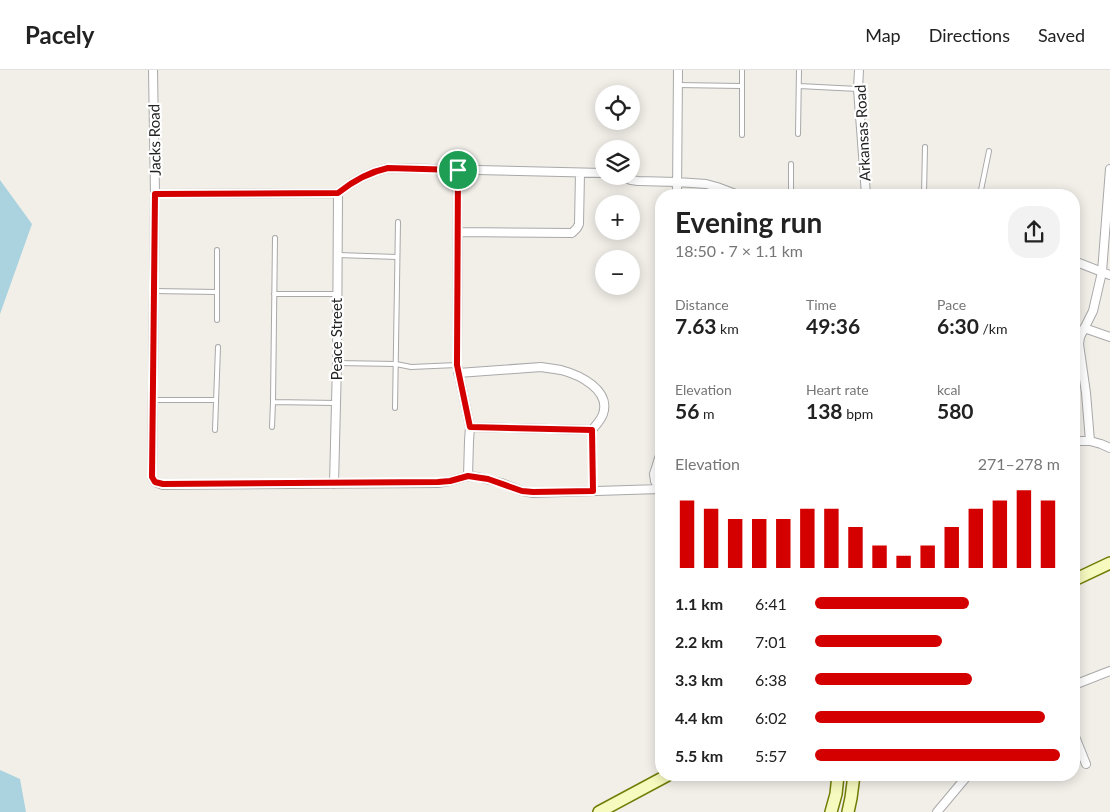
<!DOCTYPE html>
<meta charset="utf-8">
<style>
:root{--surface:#fff;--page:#f2f2f2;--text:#222;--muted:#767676;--line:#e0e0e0;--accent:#d40000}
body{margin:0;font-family:Lato,sans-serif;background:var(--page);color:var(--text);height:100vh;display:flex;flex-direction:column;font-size:19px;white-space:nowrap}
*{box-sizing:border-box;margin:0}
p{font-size:16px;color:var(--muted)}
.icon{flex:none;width:28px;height:28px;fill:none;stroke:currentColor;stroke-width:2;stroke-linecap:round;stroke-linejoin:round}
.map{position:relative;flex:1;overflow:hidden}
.panel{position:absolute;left:655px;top:119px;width:425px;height:592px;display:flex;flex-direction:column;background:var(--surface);border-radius:20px;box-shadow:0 2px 12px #0003}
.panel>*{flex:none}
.tools{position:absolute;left:595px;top:15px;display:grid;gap:10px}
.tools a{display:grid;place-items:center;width:45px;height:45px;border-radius:50%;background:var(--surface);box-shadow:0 2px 12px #0003;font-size:25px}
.pin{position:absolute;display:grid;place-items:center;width:42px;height:42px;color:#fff;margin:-21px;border:2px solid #fff;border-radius:50%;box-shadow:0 1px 5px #0007}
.round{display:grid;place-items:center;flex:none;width:52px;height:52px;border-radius:20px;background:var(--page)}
.head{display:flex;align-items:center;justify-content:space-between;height:85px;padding:0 20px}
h1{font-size:28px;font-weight:700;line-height:38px}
.figures{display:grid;grid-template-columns:repeat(3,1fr);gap:8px;height:85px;padding:5px 20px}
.figures div{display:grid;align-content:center}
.figures b{font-size:21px;font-weight:700}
.figures small{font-size:14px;font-weight:400}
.figures p{font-size:14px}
.chart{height:140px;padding:10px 20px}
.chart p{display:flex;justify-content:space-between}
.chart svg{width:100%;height:90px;margin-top:5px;stroke:var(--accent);stroke-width:6}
ul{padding:0 20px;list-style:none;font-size:16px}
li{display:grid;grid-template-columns:80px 60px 1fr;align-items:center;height:38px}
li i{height:12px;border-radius:6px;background:var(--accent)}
header{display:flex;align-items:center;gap:30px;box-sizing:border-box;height:70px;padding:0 25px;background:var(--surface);border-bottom:1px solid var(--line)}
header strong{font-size:24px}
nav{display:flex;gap:28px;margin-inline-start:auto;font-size:18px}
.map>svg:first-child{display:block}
.water{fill:#aad3df}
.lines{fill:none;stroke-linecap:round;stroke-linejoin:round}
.lane-casing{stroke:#a9a9a9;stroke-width:6}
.street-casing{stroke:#a9a9a9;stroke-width:10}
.secondary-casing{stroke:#707d05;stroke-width:14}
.lane{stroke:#fff;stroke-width:4}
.street{stroke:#fff;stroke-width:8}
.secondary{stroke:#f7fabf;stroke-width:11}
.route-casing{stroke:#fff;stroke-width:10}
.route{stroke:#d40000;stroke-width:6}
.labels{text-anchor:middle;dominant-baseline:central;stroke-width:4.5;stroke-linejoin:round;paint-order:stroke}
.street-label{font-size:15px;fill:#222;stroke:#fff}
</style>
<header>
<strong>Pacely</strong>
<nav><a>Map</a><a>Directions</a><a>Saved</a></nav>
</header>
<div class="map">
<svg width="1110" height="742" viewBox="0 0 1110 742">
<rect width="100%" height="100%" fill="#f2efe9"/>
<path class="water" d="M 0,110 L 32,154 L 0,244 Z
M 0,700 L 20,709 L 26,742 L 0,742 Z"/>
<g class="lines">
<defs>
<path id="lane" d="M 742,0 L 742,65
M 678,15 L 741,16
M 799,16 L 858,19
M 798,64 L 799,0
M 791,94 L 791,125
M 924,125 L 925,77
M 980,125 L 989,81
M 338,185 L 397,187
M 153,221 L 217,222
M 274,224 L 337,224
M 217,250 L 217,180
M 337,293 L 396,294 L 411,297 L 457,295
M 153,330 L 215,330
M 273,332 L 336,333
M 395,338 L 398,152
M 272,357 L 273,332 L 275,168
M 215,360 L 218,277
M 592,360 L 593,420"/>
<path id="street" d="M 153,0 L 155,124 L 152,407 L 155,412 L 163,415 L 438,413 L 450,411 L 468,406 L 478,407 L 501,413 L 522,421 L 533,423 L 660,419
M 859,0 L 858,19 L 866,125
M 458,100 L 457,295 L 470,357 L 469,371 L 468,406
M 621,106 L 631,110 L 638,111 L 677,112 L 706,114 L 717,117 L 738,125
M 155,124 L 338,123 C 353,111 369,102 388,98 L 604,103
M 677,125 L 678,0
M 458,162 L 572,163 L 577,158 L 579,154 L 580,103
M 1074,191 L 1110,205
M 1084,258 L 1110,267
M 458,303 L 541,297 C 548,298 555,299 561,300 C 580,305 611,320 603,344 C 601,350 596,355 592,360 L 470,357
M 1074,371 L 1090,371 L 1086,323 L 1079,274 L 1080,267 L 1093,241 L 1102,202 L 1110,99
M 1090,371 L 1101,374 L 1110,378
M 661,382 L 654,404 L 655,411 L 661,422
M 334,414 L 337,293 L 338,123
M 1074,615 L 1110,601
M 1074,664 L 1086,694
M 937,742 L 968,705"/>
<path id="secondary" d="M 1074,510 L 1110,493
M 599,742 L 668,705
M 831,742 L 836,724 L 838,705
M 848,742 L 851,728 L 854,705"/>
</defs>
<use href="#lane" class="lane-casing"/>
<use href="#street" class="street-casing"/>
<use href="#secondary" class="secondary-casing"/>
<use href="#lane" class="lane"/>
<use href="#street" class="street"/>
<use href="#secondary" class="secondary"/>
</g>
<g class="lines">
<defs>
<path id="route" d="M 388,98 L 458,100 L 457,295 L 470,357 L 592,360 L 593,421 L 533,422 L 522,421 L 488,409 L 468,406 L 450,411 L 438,412 L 163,414 L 155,412 L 152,407 L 155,124 L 338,123 C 353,111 369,102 388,98 Z"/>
</defs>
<use href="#route" class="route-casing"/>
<use href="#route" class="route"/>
</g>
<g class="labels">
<g class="street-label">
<text transform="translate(862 63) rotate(-93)">Arkansas Road</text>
<text transform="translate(154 70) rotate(-91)">Jacks Road</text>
<text transform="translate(336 269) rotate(-90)">Peace Street</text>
</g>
</g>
</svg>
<div class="tools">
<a><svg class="icon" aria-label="locate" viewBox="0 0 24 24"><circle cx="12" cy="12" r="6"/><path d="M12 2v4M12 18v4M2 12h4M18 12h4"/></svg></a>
<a><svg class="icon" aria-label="layers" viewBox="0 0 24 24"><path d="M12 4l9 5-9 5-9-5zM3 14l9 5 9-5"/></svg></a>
<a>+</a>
<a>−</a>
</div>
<div class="pin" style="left:458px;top:100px;background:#1e9e55"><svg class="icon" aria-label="arrive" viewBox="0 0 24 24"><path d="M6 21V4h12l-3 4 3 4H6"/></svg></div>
<section class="panel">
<div class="head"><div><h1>Evening run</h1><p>18:50 · 7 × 1.1 km</p></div><a class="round"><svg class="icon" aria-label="share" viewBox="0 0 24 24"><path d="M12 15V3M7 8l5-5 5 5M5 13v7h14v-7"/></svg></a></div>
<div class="figures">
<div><p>Distance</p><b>7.63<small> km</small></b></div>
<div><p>Time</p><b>49:36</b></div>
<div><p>Pace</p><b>6:30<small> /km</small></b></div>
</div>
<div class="figures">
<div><p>Elevation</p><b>56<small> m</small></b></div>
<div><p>Heart rate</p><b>138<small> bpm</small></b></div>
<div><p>kcal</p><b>580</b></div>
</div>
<div class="chart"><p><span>Elevation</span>271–278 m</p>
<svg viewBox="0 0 160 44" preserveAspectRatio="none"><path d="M5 44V11M15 44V15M25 44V20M35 44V20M45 44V20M55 44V15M65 44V15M75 44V24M85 44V33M95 44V38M105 44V33M115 44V24M125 44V15M135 44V11M145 44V6M155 44V11"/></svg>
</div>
<ul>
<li><b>1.1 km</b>6:41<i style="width:63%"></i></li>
<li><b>2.2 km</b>7:01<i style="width:52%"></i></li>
<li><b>3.3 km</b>6:38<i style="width:64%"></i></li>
<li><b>4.4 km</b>6:02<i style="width:94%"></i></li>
<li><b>5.5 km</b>5:57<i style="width:100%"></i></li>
</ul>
</section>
</div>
